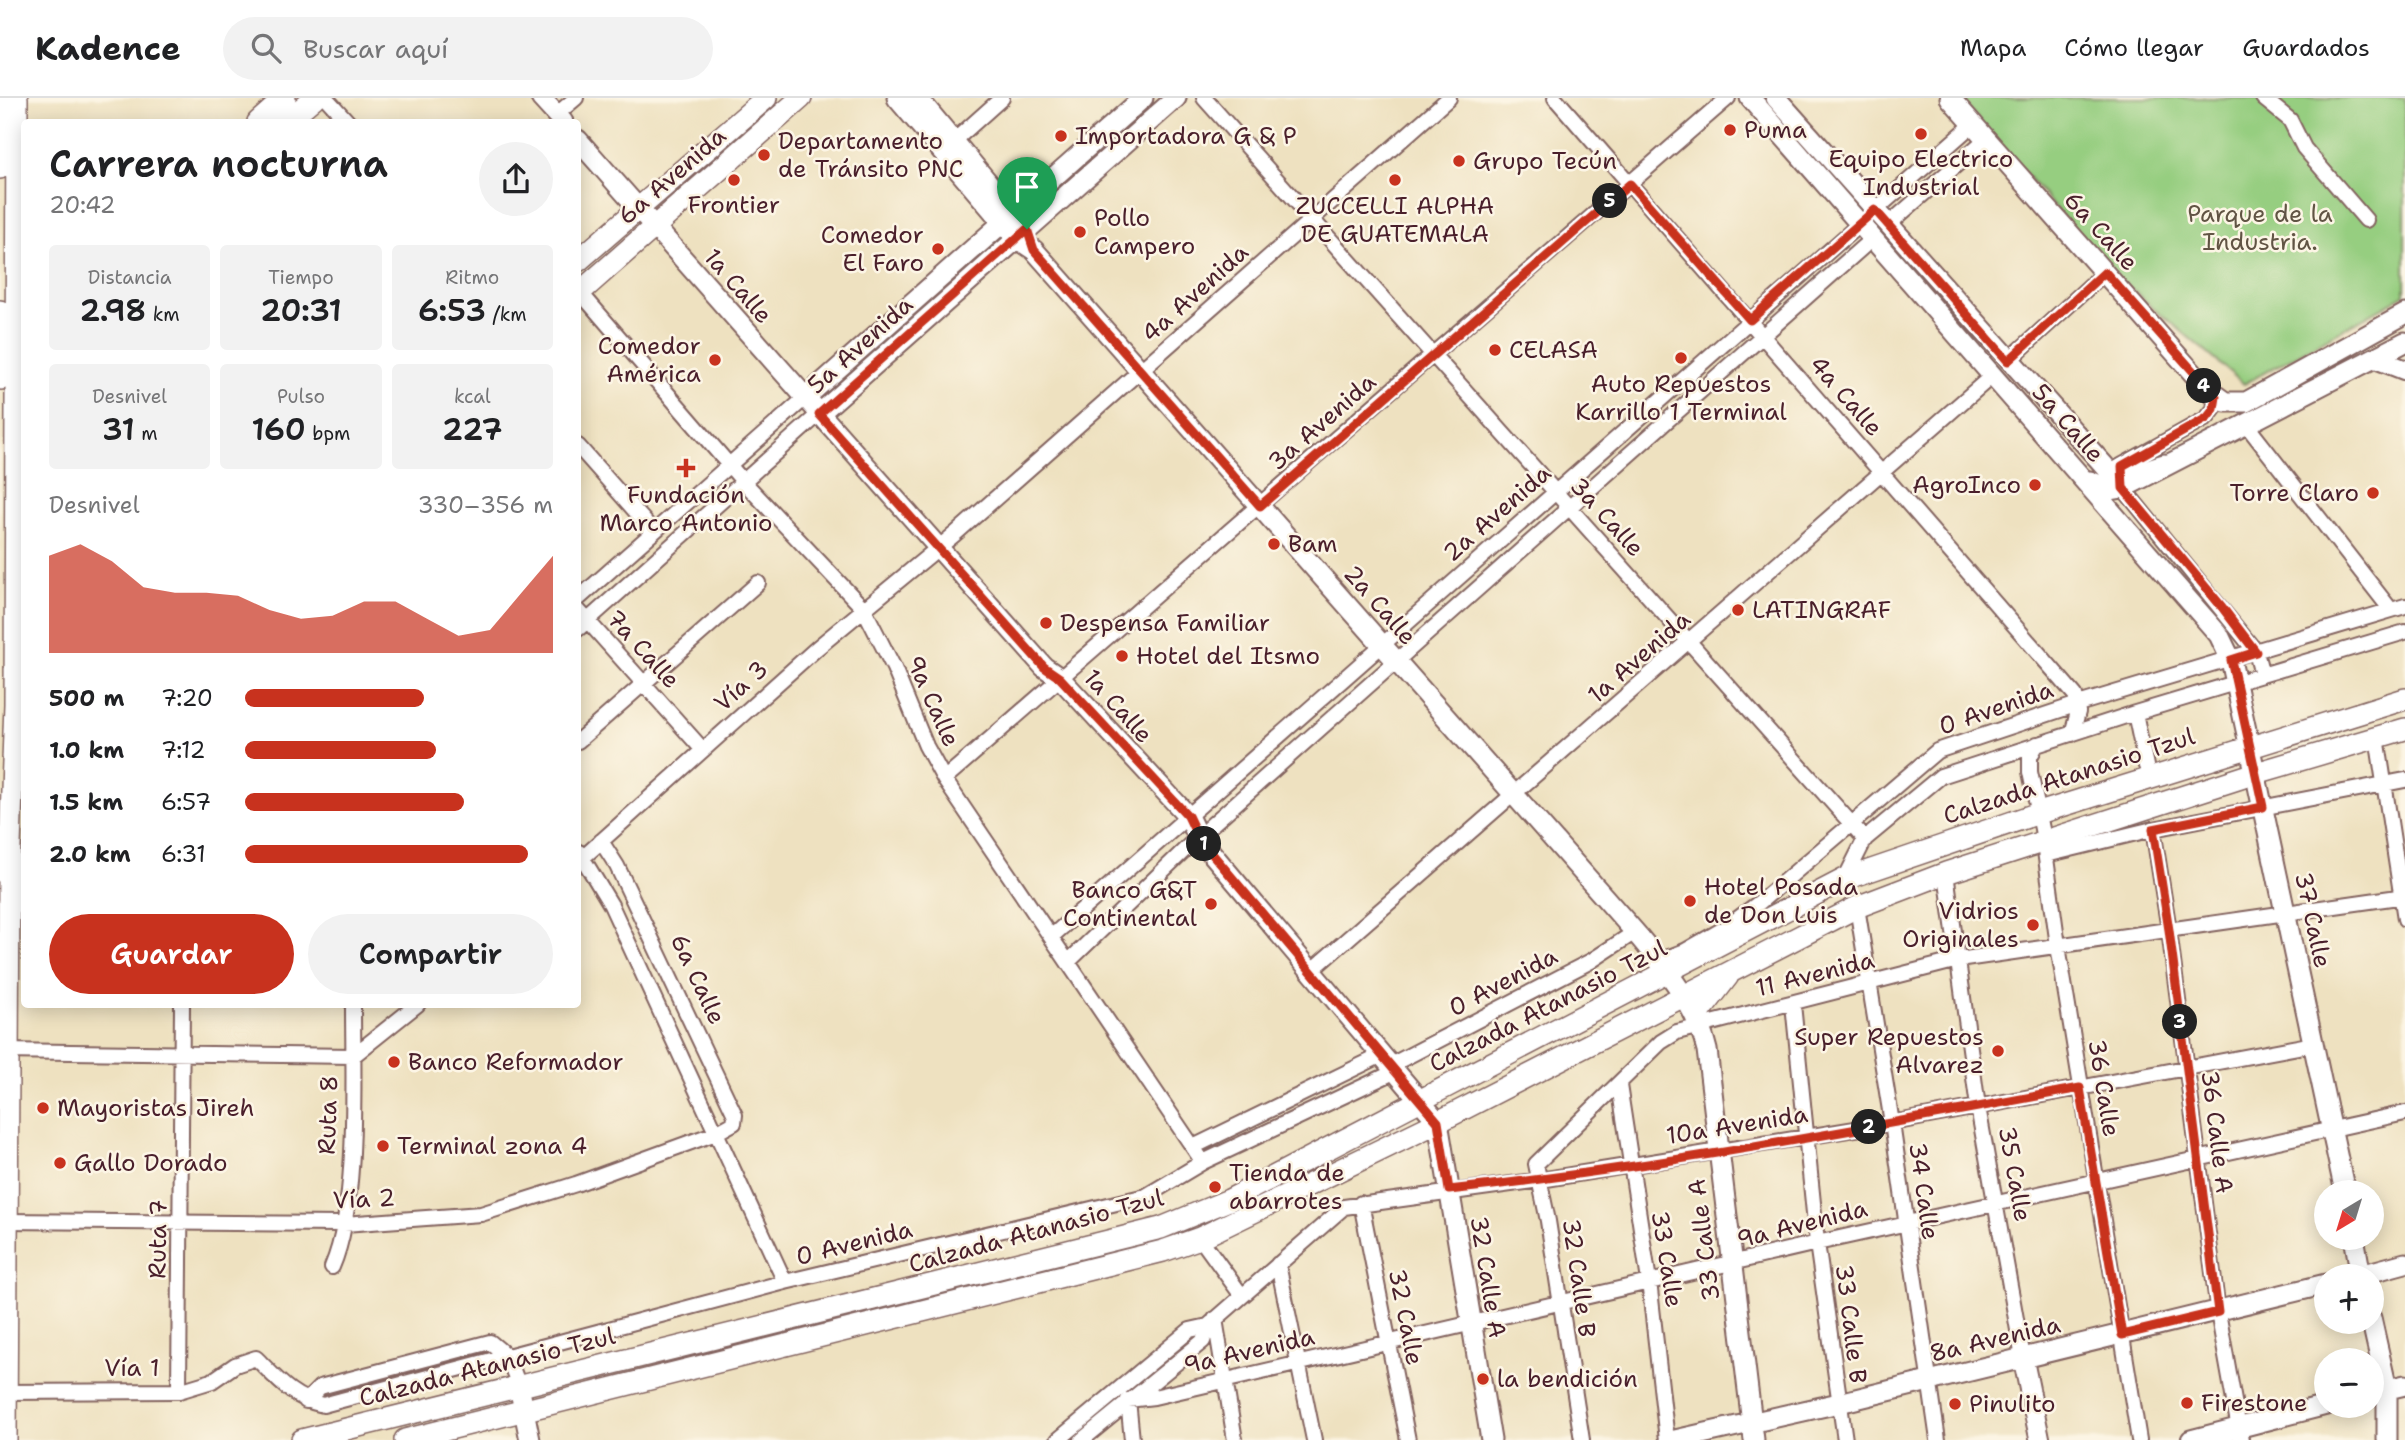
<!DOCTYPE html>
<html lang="es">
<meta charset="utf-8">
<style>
:root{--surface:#fff;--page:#f2f2f2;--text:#202124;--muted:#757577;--line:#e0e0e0;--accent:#c8321e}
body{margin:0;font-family:"Shantell Sans",sans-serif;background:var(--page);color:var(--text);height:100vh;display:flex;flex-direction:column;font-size:26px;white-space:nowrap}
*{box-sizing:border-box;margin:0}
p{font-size:23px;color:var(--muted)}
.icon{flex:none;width:38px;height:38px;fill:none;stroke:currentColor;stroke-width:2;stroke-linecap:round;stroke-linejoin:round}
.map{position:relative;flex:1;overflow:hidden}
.details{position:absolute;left:21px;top:21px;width:560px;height:889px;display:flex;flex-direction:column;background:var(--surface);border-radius:7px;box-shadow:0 4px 18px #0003}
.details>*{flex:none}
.needle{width:46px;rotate:218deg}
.fabs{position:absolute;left:2314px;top:1082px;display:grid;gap:14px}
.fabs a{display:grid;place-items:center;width:70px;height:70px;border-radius:50%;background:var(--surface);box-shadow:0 4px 18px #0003;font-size:35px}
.pin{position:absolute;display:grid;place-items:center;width:60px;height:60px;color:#fff;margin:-72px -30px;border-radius:50% 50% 50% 0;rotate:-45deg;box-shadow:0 0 7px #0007}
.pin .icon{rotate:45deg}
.km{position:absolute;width:35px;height:35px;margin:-18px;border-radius:50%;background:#222;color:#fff;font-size:19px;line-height:35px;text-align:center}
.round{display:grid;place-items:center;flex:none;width:74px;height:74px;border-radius:37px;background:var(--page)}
.headline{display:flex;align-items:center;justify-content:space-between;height:119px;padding:0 28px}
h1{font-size:38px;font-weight:600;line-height:52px}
.metrics{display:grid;grid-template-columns:repeat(3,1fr);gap:10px;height:119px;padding:7px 28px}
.metrics div{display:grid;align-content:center;border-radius:7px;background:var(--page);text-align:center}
.metrics b{font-size:30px;font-weight:600}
.metrics small{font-size:19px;font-weight:400}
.metrics p{font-size:19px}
.chart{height:196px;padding:14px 28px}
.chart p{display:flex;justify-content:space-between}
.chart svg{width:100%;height:126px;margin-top:7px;fill:var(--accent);opacity:.7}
.cta{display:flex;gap:14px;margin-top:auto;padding:14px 28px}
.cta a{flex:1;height:80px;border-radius:42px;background:var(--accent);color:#fff;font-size:28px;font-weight:600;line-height:80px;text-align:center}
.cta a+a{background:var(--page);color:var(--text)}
ul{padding:0 28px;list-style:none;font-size:23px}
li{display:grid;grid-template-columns:112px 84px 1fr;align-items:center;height:52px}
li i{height:18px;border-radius:9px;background:var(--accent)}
header{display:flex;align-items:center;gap:42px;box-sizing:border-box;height:98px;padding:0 35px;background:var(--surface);border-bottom:2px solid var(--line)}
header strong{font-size:33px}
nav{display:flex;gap:38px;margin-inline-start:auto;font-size:24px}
.search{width:490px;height:63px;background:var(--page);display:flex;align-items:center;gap:18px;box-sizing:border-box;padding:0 24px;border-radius:38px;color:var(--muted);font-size:26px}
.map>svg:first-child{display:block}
.green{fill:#96ce80;stroke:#707656;stroke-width:2}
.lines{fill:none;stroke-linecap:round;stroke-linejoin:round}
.street-casing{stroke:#83635f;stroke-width:18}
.secondary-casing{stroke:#83635f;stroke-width:23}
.primary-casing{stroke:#83635f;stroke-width:24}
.street{stroke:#fff;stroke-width:14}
.secondary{stroke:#fff;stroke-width:19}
.primary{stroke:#fff;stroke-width:21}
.route-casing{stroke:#fff;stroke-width:14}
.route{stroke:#c8321e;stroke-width:9}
.poi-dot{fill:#c8321e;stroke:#fcf5e5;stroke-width:2.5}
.labels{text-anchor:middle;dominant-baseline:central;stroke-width:5;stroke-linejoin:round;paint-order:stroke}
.poi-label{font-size:24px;fill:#4a1f2b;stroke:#fcf5e5;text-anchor:start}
.street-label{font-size:24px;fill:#4a1f2b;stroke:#fcf5e5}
.park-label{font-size:24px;fill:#615444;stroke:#fcf5e5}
</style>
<header>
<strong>Kadence</strong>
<div class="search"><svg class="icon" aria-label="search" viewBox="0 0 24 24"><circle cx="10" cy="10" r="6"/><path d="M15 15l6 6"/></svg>Buscar aquí</div>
<nav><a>Mapa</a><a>Cómo llegar</a><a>Guardados</a></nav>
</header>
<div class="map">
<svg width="2405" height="1342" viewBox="0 0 2405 1342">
<rect width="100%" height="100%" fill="#fcf5e5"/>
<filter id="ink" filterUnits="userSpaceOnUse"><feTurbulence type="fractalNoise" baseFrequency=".0143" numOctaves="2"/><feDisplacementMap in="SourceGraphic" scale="14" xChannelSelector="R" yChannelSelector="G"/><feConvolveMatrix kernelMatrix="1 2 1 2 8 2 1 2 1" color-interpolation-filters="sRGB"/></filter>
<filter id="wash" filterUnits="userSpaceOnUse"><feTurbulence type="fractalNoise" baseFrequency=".00686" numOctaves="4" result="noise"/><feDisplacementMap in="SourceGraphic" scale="28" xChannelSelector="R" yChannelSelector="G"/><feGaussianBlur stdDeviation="1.57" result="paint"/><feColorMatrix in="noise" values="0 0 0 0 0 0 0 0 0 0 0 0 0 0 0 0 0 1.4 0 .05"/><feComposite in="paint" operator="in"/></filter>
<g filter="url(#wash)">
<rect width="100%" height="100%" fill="#eee1c0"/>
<path class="green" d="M 1959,0 L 2405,0 L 2405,197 L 2244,286 L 2110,173 Z"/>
</g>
<g filter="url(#ink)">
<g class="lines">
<defs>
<path id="street" d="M 326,0 L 348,24
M 1204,0 L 1865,741
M 1555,0 L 2075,597 L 2078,614 L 2072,636
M 2263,0 L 2290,22 L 2304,50 L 2366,122
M 556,17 L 576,0
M 954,43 L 1002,0
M 1888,127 L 1986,41
M 580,194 L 742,382 L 864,511 L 894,570 L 926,648 L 944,681 L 1203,1064
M 2008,263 L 2105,174
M 2245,325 L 2391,512
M 578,348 L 653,433
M 2110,374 L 2207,320 L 2214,311 L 2216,299
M 2121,382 L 2123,390 L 2248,544 L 2256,554 L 2262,577
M 578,501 L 805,300
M 578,512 L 703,652
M 578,531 L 819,316
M 2135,615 L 2146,668
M 2377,639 L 2405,821
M 578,643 L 758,485
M 2037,646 L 2030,659 L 2030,674 L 2042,731 L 2058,848 L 2139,1342
M 944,681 L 1728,0
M 2153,731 L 2169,832 L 2218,1214 L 2241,1342
M 579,754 L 611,807 L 785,1184
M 2046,757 L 2153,731 L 2405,682
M 578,764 L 817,550 L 955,436 L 1449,0
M 1946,775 L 1978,1009 L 2023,1260
M 1,777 L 24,777
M 1845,781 L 1865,741 L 1941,678 L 2135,615 L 2405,534
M 1857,809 L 1892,1025 L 1938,1342
M 1051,839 L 1973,26
M 1659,863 L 1685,853 L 1725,830 L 1760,804 L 1937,653 L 2078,606 L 2405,508
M 1068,864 L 1198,739 L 1873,140
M 1312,872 C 1539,675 1766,476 1993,277
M 1793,906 L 1817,1145 L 1845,1342
M 1,953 L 353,958 L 418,906
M 1389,968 L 1591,863 L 1635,834
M 1619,987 L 1649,1183 L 1667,1342
M 1193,1049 L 1380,958
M 1361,1105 L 1408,1342
M 1,1123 L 344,1126 L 481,1116 L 576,1086 L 716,1035 L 734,1025 L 735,1017 L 617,768 L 601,743
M 1200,1140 L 1242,1198
M 1278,1166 L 1314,1342
M 332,1169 C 359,1107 353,977 353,906
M 1215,1221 L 1235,1342
M 179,1293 L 182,906
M 0,1294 L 179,1293 L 212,1283 L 235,1267 L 256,1260 C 277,1281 293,1301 323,1307 L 785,1184 L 1146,1098 L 1203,1064 L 1394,974
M 306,1303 L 320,1289 L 490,1244 L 508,1259 L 519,1288
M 1058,1342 L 1190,1232 L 1208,1228 L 1344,1109 L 1540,1082 L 1892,1025 L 2314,946
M 1082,1342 L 1203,1243 L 1208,1228
M 1132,1342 L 1128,1302 L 1154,1299 L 1817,1145 L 2405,1015
M 1582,1342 L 1548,1123 L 1536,1066 L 1661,944 L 1677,934 L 1958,862 L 2405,798"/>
<path id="secondary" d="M 541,0 L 563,24
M 897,0 L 1016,140 L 1034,152 L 1635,834 C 1665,870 1696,906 1707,952 L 1754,1342
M 918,0 L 1020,123
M 1750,0 L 2219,537 L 2231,562 L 2345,1094
M 1776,0 L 2110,374 L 2124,378 L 2164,366
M 1950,0 L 2207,291 L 2225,304 L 2246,304 L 2405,216
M 578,42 L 1044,569 L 1060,580 L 1188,718 L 1198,739 L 1438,1024 L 1491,1342
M 2374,260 L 2405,272
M 805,300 L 1143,0
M 819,316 L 1176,0
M 2090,383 L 2111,392 L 2123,390 L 2405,244
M 2354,1139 L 2361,1178
M 2357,1178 L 2405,1165
M 2371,1220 L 2387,1291 L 2387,1342
M 2023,1260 L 2040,1342
M 519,1288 L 530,1342
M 2371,1295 L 2405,1287
M 1675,1342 L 1839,1305 L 2326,1186
M 2191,1342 L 2326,1307"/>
<path id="primary" d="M 258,24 L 285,0
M 286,24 L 314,0
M 0,70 L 1,0
M 578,163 L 766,0
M 578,196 L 801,0
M 0,213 L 1,281
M 1697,918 L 1728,878
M 6,1342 L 9,777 L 15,606 L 17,0
M 302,1342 L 1161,1130 L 1229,1102 L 1845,781 L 2039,715 L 2405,601
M 405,1342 L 1163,1153 L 1200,1140 L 1438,1024 L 1857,809 L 1946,775 L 2256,675 L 2405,631"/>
</defs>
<use href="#street" class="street-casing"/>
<use href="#secondary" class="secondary-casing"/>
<use href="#primary" class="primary-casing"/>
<use href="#street" class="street"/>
<use href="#secondary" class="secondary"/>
<use href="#primary" class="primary"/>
</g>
</g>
<g class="lines" filter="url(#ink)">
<defs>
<path id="route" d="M 1630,86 L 1750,222 L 1875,112 L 2008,263 L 2105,174 L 2216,299 L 2214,311 L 2207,320 L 2122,368 L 2123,390 L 2222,509 L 2256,554 L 2231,562 L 2263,709 L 2153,731 L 2169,832 L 2218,1214 L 2122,1237 L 2080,990 C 1871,1029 1661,1069 1449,1092 L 1438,1024 L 1198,739 L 1188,718 L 1060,580 L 1044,569 L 819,316 L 1027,131 L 1034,152 L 1260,408 Z"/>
</defs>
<use href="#route" class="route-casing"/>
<use href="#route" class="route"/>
</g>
<g class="poi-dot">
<circle cx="1730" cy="32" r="7"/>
<circle cx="1921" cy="36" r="7"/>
<circle cx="1061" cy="38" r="7"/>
<circle cx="764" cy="57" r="7"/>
<circle cx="1459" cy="63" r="7"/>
<circle cx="734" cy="82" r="7"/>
<circle cx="1395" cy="82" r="7"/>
<circle cx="1080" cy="134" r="7"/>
<circle cx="938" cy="151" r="7"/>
<circle cx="1495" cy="252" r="7"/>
<circle cx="1681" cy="260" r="7"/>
<circle cx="715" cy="262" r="7"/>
<path d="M682.5 359.5h7v7h7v7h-7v7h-7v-7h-7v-7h7z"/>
<circle cx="2035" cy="387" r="7"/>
<circle cx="2373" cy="395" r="7"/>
<circle cx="1274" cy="446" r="7"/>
<circle cx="1738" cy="512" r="7"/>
<circle cx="1046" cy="525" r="7"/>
<circle cx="1122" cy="558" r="7"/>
<circle cx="1690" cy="803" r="7"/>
<circle cx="1211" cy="806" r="7"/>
<circle cx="2033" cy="827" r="7"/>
<circle cx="1998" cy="953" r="7"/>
<circle cx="394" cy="964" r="7"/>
<circle cx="43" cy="1010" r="7"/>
<circle cx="383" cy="1048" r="7"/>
<circle cx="60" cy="1065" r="7"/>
<circle cx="1215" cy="1089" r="7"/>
<circle cx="1483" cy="1281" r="7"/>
<circle cx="2187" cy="1305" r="7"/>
<circle cx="1955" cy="1306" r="7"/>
</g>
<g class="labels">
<g class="poi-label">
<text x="1744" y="32">Puma</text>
<text x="1075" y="38">Importadora G &amp; P</text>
<text x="778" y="43">Departamento<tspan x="778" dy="28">de Tránsito PNC</tspan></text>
<text x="1921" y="61" text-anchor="middle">Equipo Electrico<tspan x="1921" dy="28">Industrial</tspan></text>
<text x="1473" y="63">Grupo Tecún</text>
<text x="734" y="107" text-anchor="middle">Frontier</text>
<text x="1395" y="108" text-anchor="middle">ZUCCELLI ALPHA<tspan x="1395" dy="28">DE GUATEMALA</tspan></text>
<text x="1094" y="120">Pollo<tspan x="1094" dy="28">Campero</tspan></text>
<text x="924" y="137" text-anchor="end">Comedor<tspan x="924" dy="28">El Faro</tspan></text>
<text x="701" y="248" text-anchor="end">Comedor<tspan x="701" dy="28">América</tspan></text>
<text x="1509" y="252">CELASA</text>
<text x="1681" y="286" text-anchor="middle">Auto Repuestos<tspan x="1681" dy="28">Karrillo 1 Terminal</tspan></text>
<text x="2021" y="387" text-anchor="end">AgroInco</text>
<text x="2359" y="395" text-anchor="end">Torre Claro</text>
<text x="686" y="397" text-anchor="middle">Fundación<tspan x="686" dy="28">Marco Antonio</tspan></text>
<text x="1288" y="446">Bam</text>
<text x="1752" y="512">LATINGRAF</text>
<text x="1060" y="525">Despensa Familiar</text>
<text x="1136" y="558">Hotel del Itsmo</text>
<text x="1704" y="789">Hotel Posada<tspan x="1704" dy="28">de Don Luis</tspan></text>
<text x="1197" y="792" text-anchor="end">Banco G&amp;T<tspan x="1197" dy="28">Continental</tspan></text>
<text x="2019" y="813" text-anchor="end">Vidrios<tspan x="2019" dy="28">Originales</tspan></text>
<text x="1984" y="939" text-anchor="end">Super Repuestos<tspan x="1984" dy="28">Alvarez</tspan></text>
<text x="408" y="964">Banco Reformador</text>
<text x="57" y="1010">Mayoristas Jireh</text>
<text x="397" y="1048">Terminal zona 4</text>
<text x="74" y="1065">Gallo Dorado</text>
<text x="1229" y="1075">Tienda de<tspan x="1229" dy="28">abarrotes</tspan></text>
<text x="1497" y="1281">la bendición</text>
<text x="2201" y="1305">Firestone</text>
<text x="1969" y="1306">Pinulito</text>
</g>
<g class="street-label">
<text transform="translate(672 78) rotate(-41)">6a Avenida</text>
<text transform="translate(2101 133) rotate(48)">6a Calle</text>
<text transform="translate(738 188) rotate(49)">1a Calle</text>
<text transform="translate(1195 195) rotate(-42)">4a Avenida</text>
<text transform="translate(860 247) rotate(-42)">5a Avenida</text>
<text transform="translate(1846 298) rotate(49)">4a Calle</text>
<text transform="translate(1322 324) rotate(-41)">3a Avenida</text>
<text transform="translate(2068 325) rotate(49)">5a Calle</text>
<text transform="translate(1497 415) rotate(-41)">2a Avenida</text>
<text transform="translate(1607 419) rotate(48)">3a Calle</text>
<text transform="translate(1380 507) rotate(49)">2a Calle</text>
<text transform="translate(643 551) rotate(48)">7a Calle</text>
<text transform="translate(1639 559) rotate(-41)">1a Avenida</text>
<text transform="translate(741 588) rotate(-42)">Vía 3</text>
<text transform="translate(933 603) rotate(66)">9a Calle</text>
<text transform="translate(1118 608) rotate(48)">1a Calle</text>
<text transform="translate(1996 610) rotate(-19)">0 Avenida</text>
<text transform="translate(2069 678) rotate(-18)">Calzada Atanasio Tzul</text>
<text transform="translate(2313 822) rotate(78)">37 Calle</text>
<text transform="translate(1815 876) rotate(-14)">11 Avenida</text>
<text transform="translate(698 881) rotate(65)">6a Calle</text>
<text transform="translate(1503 884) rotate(-28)">0 Avenida</text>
<text transform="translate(1548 908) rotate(-27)">Calzada Atanasio Tzul</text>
<text transform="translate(2104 990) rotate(81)">36 Calle</text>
<text transform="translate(328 1017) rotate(-88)">Ruta 8</text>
<text transform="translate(1737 1027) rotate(-9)">10a Avenida</text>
<text transform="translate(2217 1034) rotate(83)">36 Calle A</text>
<text transform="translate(2015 1076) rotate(80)">35 Calle</text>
<text transform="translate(1924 1093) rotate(82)">34 Calle</text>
<text transform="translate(364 1101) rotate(-3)">Vía 2</text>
<text transform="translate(1802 1126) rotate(-14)">9a Avenida</text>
<text transform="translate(1036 1133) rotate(-15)">Calzada Atanasio Tzul</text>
<text transform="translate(158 1141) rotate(-89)">Ruta 7</text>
<text transform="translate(1704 1142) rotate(-97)">33 Calle A</text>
<text transform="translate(854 1145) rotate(-14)">0 Avenida</text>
<text transform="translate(1667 1161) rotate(81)">33 Calle</text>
<text transform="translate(1488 1179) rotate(81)">32 Calle A</text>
<text transform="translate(1579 1180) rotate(82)">32 Calle B</text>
<text transform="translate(1406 1219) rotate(79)">32 Calle</text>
<text transform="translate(1851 1226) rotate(83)">33 Calle B</text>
<text transform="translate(1995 1241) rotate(-13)">8a Avenida</text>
<text transform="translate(1249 1253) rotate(-13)">9a Avenida</text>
<text transform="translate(487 1269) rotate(-14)">Calzada Atanasio Tzul</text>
<text x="132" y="1270">Vía 1</text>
</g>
<g class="park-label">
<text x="2260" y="116">Parque de la<tspan x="2260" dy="28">Industria.</tspan></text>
</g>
</g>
</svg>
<div class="fabs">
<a><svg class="needle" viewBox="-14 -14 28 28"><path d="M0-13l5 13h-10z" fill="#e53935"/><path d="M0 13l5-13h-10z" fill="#757577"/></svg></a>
<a>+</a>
<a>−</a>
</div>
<div class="pin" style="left:1027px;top:131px;background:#1e9e55"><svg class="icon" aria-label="arrive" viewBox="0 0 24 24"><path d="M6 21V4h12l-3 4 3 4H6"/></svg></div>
<b class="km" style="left:1204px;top:746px">1</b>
<b class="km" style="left:1869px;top:1029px">2</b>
<b class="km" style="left:2180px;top:924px">3</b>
<b class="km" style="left:2204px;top:288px">4</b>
<b class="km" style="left:1610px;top:103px">5</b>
<section class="details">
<div class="headline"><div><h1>Carrera nocturna</h1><p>20:42</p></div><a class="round"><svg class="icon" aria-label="share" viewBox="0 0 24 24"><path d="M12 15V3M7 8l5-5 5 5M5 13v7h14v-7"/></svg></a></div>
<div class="metrics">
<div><p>Distancia</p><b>2.98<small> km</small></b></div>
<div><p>Tiempo</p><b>20:31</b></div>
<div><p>Ritmo</p><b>6:53<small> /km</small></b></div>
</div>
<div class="metrics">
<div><p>Desnivel</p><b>31<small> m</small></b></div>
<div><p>Pulso</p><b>160<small> bpm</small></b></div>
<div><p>kcal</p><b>227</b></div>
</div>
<div class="chart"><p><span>Desnivel</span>330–356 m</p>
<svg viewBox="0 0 160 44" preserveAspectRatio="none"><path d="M0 44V10L10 6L20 12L30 21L40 23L50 23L60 24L70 29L80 32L90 31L100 26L110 26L120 32L130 38L140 36L150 23L160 10V44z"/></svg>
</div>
<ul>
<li><b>500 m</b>7:20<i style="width:58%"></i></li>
<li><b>1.0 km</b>7:12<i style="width:62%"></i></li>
<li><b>1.5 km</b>6:57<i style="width:71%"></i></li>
<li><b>2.0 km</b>6:31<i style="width:92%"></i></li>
</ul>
<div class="cta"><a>Guardar</a><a>Compartir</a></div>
</section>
</div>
